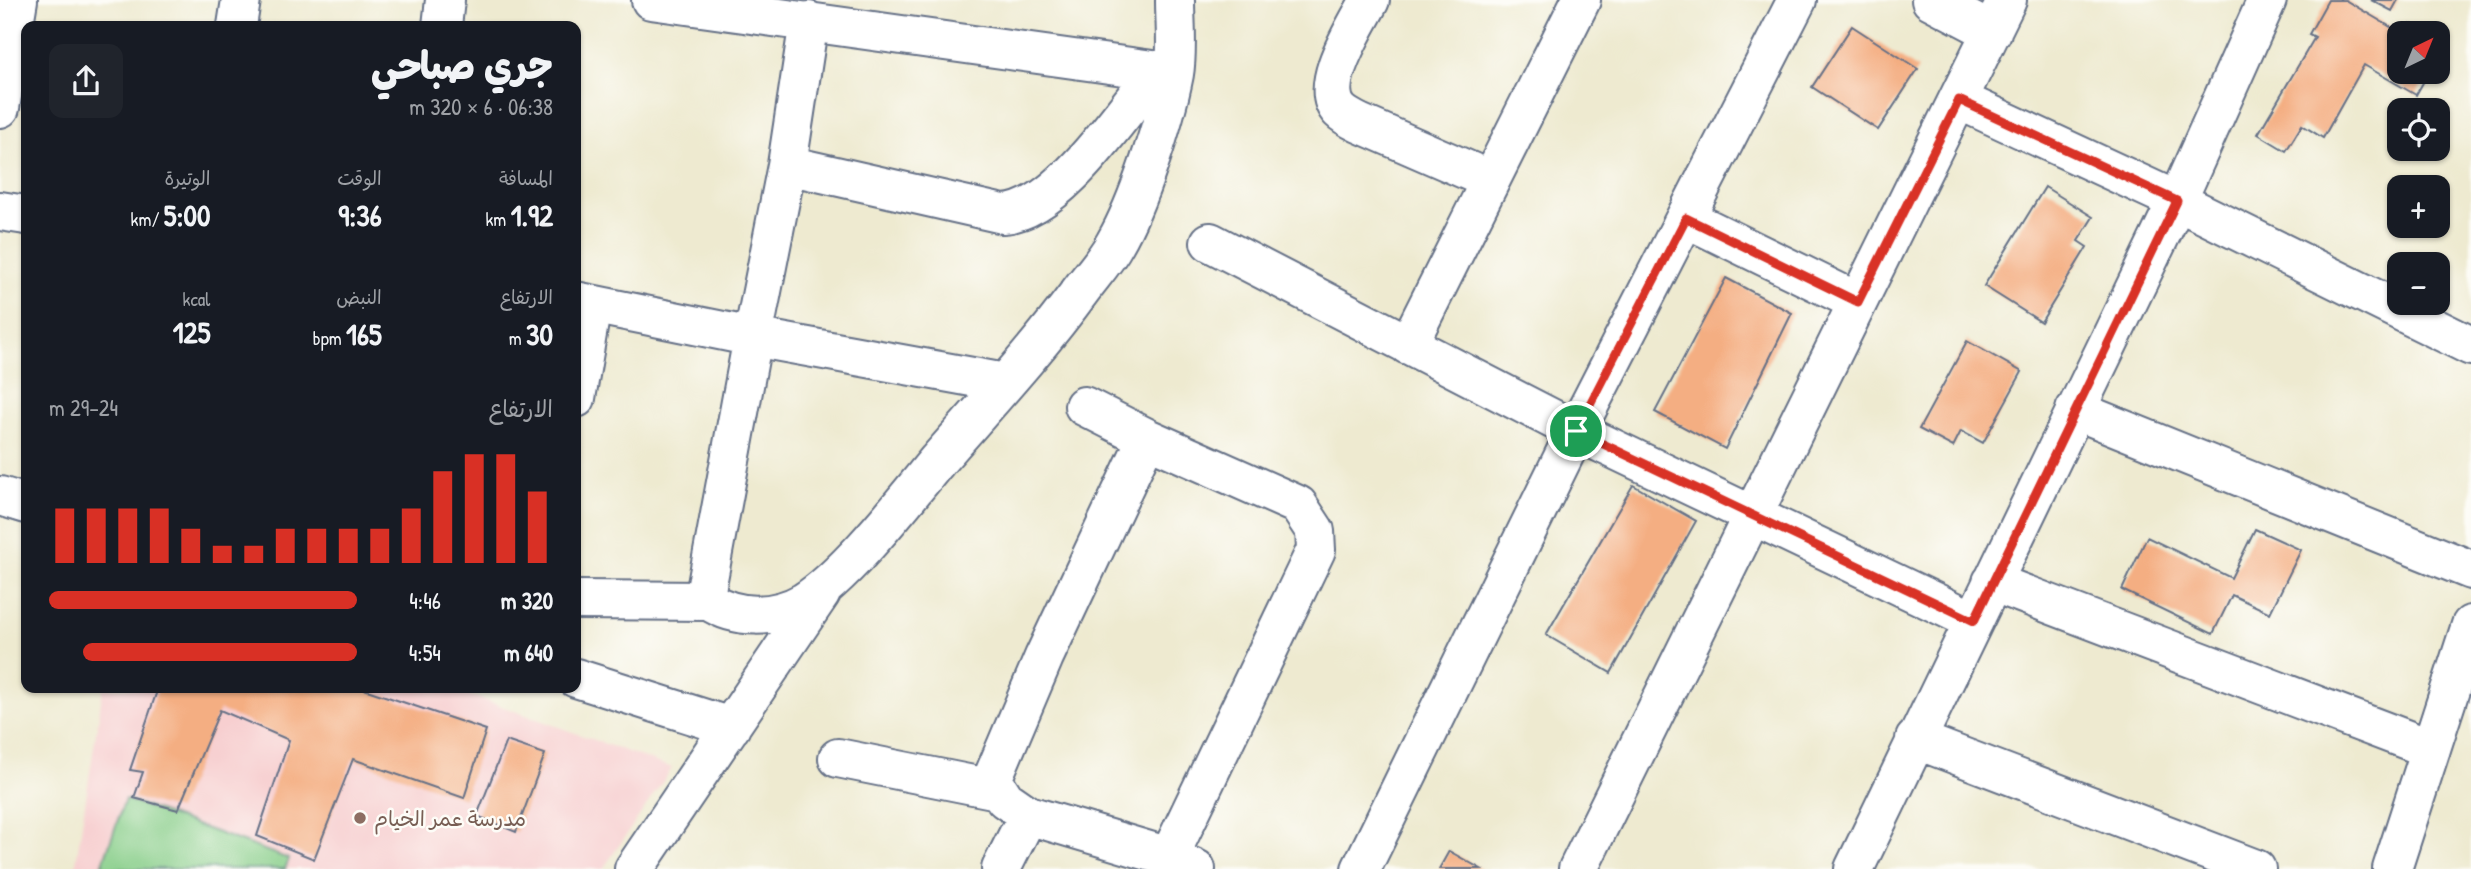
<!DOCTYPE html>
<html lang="ar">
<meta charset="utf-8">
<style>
:root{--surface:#171b24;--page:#20242c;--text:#f1f3f6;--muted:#9ea1a6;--accent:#d93025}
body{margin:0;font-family:"Patrick Hand","Playpen Sans Arabic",sans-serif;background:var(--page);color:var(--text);direction:rtl;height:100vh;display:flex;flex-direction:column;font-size:26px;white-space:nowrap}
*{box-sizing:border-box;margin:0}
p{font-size:23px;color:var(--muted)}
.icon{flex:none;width:38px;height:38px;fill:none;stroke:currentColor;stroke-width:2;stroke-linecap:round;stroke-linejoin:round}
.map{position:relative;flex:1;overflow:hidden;direction:ltr}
.details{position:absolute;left:21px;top:21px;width:560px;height:672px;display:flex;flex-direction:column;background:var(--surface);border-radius:14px;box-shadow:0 2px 5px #0004;direction:rtl}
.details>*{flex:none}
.needle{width:46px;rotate:43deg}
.buttons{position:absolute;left:2387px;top:21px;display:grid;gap:14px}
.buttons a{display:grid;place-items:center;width:63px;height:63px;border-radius:14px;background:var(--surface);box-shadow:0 2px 5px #0004;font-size:35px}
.pin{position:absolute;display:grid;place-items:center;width:60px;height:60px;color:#fff;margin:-30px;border:4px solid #fff;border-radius:50%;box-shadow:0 2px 7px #0007}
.round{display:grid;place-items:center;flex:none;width:74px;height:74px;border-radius:14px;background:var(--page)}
.headline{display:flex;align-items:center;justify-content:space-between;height:119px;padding:0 28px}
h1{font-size:38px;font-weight:800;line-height:52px}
.figures{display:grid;grid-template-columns:repeat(3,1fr);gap:10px;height:119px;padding:7px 28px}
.figures div{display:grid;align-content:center}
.figures b{font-size:30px;font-weight:800}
.figures small{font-size:19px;font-weight:400}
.figures p{font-size:19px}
.chart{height:196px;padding:14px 28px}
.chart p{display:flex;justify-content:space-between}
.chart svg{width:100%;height:126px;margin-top:7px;stroke:var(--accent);stroke-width:6}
ul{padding:0 28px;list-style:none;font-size:23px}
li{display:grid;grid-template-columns:112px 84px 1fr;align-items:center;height:52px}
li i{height:18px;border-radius:9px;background:var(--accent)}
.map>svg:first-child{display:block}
.built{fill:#f7cfd0}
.green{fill:#87ce89;stroke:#517e74;stroke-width:2}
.building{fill:#f4ae82}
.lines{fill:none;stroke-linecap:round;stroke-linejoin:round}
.minor-casing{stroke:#657086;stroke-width:42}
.minor{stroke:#fff;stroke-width:38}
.route-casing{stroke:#fff;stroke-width:14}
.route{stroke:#d93025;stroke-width:9}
.education-dot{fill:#8d6e63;stroke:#fdfcf7;stroke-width:2.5}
.labels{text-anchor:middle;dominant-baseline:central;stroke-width:5;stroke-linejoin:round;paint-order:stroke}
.education-label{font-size:21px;fill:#785e54;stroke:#fdfcf7;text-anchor:start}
</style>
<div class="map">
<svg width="2471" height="869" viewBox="0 0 2471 869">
<rect width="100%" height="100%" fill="#fdfcf7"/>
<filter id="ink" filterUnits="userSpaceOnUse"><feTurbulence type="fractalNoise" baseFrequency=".0143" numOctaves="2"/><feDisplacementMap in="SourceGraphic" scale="14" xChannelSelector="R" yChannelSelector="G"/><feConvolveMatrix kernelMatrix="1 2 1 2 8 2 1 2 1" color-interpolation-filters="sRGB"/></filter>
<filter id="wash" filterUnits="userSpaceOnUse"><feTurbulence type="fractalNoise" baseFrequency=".00686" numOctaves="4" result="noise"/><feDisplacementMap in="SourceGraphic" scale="28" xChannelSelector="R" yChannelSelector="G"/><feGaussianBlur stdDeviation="1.57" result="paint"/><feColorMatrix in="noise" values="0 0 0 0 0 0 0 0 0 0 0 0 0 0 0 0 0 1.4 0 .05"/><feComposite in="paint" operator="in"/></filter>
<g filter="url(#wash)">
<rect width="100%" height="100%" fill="#eeead0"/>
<path class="built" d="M 103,688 L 451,688 L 672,768 L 603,869 L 75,869 Z"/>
<path class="green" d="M 125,799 L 289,859 L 285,869 L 101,869 Z"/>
<g id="blocks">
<path class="building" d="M 2328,0 L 2345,0 L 2399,32 L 2399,72 L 2429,72 L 2416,95 L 2364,65 L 2323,138 L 2302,125 L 2286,151 L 2258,134 L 2315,37 L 2309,34 Z
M 2371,0 L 2398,0 L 2392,11 Z
M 2411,24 L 2428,33 L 2405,33 Z
M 1852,26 L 1918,69 L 1878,130 L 1812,87 Z
M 2045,187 L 2093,217 L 2078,241 L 2087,247 L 2041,322 L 1984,286 Z
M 1726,278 L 1792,313 L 1725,449 L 1655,412 Z
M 1967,341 L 2022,372 L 1983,443 L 1961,431 L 1953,447 L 1919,429 Z
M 1633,485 L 1696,521 L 1611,673 L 1546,635 Z
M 2255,529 L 2301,550 L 2270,613 L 2232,595 L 2213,634 L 2122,590 L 2147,537 L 2231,578 Z
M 158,688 L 361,688 L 486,730 L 464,798 L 353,759 L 314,859 L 257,836 L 289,740 L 220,710 L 178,810 L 134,798 L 143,772 L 130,770 Z
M 506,741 L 545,754 L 516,832 L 477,816 Z
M 1449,851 L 1481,869 L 1439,869 Z"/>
</g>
</g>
<g filter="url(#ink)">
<use href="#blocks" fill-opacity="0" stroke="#657086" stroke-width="2"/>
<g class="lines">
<defs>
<path id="minor" d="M 651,0 L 1174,73
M 1370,0 C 1357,25 1316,86 1340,111 C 1345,116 1353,120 1359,123 L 1490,180
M 1931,0 L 1992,32
M 237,26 L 241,0
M 442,26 L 445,0
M 1959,100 L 2177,201 L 2471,346
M 0,108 L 18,0
M 787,165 L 809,21
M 0,211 L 26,215
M 1686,218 L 1858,302
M 1210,242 L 1576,431 L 1974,621
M 576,301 L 753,337 L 787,165 L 1003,214 C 1058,212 1122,112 1157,70
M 1408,345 L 1581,0
M 1005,383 L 753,337 L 706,590 L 709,601 C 736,619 775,619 804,602 C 847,575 904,501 938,460 C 986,405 1037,350 1081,290 C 1092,275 1106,260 1115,243 C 1138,204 1165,120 1174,74 C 1178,51 1175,24 1175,0
M 576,398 L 592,305
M 1084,406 L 1147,438 L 1298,505 L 1315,531 L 1316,550 L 1169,857
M 2075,410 L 2471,570
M 1147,438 L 1044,657 L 994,775 L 996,785 L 1005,799 L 1028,815 L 1169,857 L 1196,869
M 0,496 L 26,504
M 1992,582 L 2431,749
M 576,600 L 709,601
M 576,678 L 731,727
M 1915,739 L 2256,869
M 838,758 L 998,790
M 634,869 L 821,593
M 1001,869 L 1028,815
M 1361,869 L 1576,431 L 1797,0
M 1578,869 L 2007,0
M 1854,869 L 2177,201 L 2267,0
M 2392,869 L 2471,625"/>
</defs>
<use href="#minor" class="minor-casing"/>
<use href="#minor" class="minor"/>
</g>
</g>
<g class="lines" filter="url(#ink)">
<defs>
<path id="route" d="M 1959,100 L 2177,201 L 1974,621 L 1576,431 L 1686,218 L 1858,302 Z"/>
</defs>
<use href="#route" class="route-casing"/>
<use href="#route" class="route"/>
</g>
<circle class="education-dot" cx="360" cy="818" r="7"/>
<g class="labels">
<g class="education-label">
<text x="374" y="818">مدرسة عمر الخيام</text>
</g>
</g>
</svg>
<div class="buttons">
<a><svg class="needle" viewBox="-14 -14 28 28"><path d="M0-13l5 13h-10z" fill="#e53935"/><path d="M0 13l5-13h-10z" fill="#9ea1a6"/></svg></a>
<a><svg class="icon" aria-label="locate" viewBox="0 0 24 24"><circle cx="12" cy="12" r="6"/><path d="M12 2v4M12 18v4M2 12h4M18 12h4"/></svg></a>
<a>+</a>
<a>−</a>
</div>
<div class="pin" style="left:1576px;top:431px;background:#1e9e55"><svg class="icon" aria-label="arrive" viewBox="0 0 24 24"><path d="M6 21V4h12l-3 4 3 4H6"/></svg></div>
<section class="details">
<div class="headline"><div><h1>جري صباحي</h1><p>06:38 · 6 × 320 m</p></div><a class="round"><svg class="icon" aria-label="share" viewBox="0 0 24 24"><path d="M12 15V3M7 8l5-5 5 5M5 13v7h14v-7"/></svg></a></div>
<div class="figures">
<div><p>المسافة</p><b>1.92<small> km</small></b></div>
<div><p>الوقت</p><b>9:36</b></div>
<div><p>الوتيرة</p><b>5:00<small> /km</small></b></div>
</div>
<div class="figures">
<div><p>الارتفاع</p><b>30<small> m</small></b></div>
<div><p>النبض</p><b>165<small> bpm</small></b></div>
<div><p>kcal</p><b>125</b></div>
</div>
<div class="chart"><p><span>الارتفاع</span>24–29 m</p>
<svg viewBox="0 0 160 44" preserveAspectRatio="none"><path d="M5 44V25M15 44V25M25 44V25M35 44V25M45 44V32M55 44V38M65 44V38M75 44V32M85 44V32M95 44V32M105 44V32M115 44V25M125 44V12M135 44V6M145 44V6M155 44V19"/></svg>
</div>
<ul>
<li><b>320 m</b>4:46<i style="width:100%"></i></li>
<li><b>640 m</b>4:54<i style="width:89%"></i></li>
</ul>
</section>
</div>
